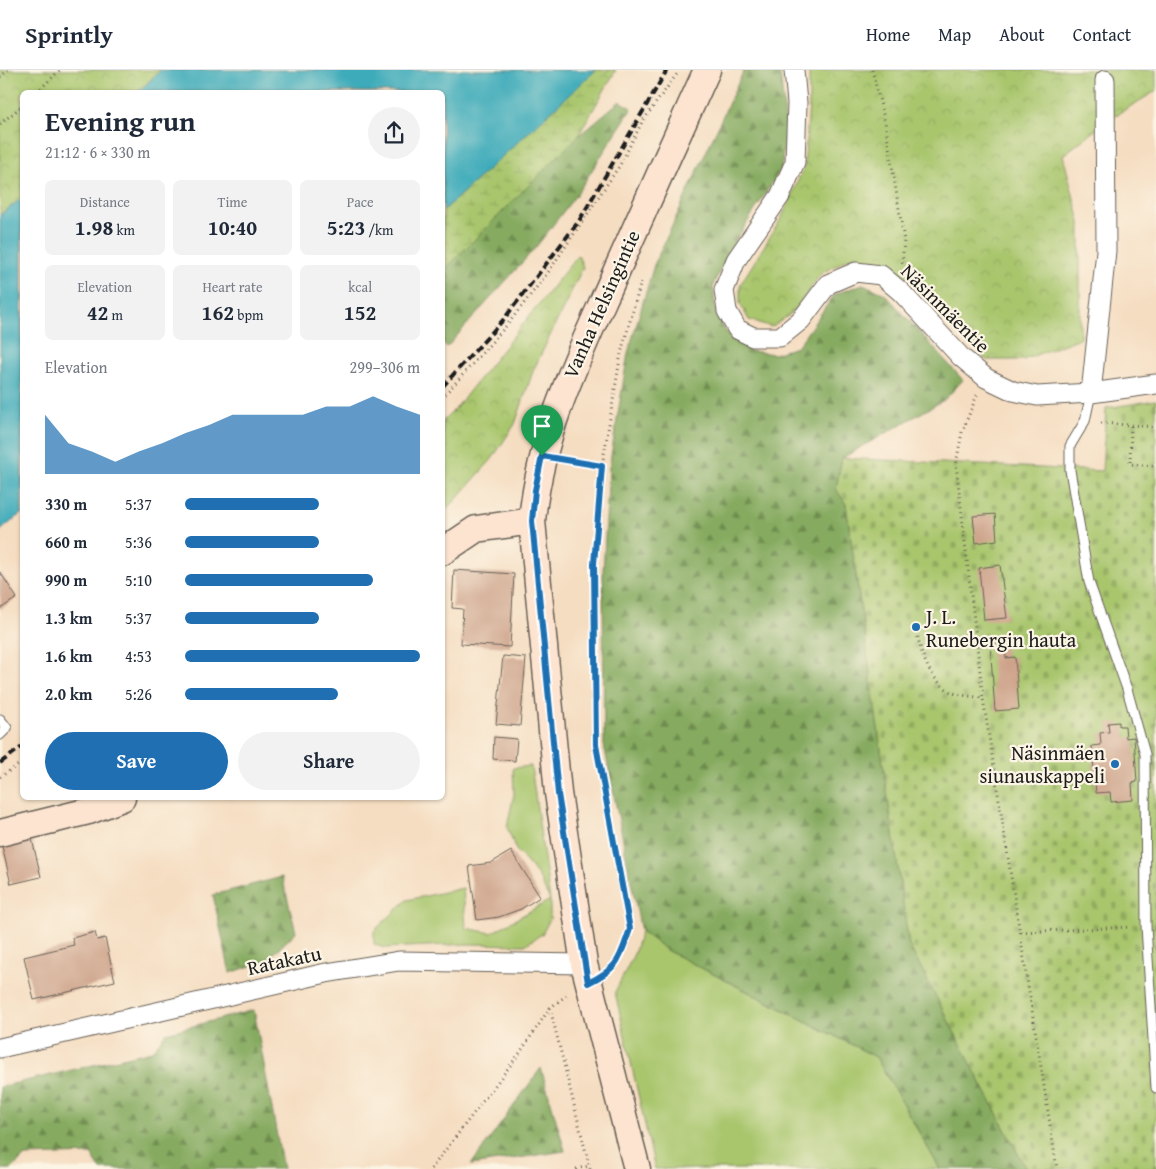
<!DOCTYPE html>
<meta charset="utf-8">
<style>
:root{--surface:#fff;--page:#f2f2f3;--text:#1f2937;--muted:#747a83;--line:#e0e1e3;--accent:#1f6fb2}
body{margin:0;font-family:"Gentium Book Plus",serif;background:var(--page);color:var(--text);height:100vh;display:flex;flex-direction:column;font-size:19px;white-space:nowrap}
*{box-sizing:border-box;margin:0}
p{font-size:16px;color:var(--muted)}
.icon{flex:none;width:28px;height:28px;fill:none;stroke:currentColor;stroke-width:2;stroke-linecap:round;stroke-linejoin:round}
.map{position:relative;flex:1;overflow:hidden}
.details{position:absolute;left:20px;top:20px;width:425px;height:710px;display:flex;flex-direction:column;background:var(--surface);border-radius:8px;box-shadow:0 1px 4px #0004}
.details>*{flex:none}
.pin{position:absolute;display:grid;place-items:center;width:42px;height:42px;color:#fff;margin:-51px -21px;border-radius:50% 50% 50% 0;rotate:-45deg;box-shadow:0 0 5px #0007}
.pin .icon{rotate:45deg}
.round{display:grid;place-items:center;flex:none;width:52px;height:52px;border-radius:26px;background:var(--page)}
.head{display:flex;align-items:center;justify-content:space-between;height:85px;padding:0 25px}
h1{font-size:28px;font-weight:700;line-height:38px}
.stats{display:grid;grid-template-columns:repeat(3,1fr);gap:8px;height:85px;padding:5px 25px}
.stats div{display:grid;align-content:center;border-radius:8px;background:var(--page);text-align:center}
.stats b{font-size:21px;font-weight:700}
.stats small{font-size:14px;font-weight:400}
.stats p{font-size:14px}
.chart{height:140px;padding:10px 25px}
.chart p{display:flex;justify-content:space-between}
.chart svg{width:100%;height:90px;margin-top:5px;fill:var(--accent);opacity:.7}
.cta{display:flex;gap:10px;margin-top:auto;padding:10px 25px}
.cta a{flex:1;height:58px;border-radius:30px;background:var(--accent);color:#fff;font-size:20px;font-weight:700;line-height:58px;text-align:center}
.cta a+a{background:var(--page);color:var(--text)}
ul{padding:0 25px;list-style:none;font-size:16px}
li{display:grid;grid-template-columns:80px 60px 1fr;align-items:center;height:38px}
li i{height:12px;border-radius:6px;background:var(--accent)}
header{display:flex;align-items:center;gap:30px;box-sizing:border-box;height:70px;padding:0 25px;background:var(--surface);border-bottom:1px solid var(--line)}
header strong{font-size:24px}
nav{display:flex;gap:28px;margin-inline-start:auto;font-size:18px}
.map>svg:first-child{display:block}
.green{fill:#a9c66d;stroke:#627144}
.forest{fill:url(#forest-firs);stroke:#51643e}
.wetland{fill:url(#wetland-marsh);stroke:#627144}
.cemetery{fill:url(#cemetery-stones);stroke:#627144}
.park{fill:url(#park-crowns);stroke:#627144}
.water{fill:#3cabba;stroke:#2c646b}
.building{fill:#cda289}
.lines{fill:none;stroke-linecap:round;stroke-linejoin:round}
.lane-casing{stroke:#686056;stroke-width:11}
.street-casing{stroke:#686056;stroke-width:21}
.secondary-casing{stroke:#686056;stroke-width:29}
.path{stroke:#686056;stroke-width:3;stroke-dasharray:1 4;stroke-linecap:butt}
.lane{stroke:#fff;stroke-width:9}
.street{stroke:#fff;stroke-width:19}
.secondary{stroke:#fde4d0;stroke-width:26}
.rail{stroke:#1c1c1c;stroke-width:4;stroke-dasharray:8 4;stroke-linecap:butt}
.route-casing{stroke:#fff;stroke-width:10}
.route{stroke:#1f6fb2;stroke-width:6}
.poi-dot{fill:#1f6fb2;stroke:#fcf5e5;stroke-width:2}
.labels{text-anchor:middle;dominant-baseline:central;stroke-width:4.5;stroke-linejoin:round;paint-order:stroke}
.street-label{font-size:20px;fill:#1c1c1c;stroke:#fcf5e5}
.poi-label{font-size:20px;fill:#1c1c1c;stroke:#fcf5e5;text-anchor:start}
</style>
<header>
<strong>Sprintly</strong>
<nav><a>Home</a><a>Map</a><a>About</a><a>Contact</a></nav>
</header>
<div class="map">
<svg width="1156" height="1099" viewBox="0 0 1156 1099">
<defs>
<pattern id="forest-firs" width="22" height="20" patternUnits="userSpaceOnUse" patternTransform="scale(1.25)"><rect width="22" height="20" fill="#86ab60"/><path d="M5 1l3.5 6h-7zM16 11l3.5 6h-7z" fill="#6d8a4e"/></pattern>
<pattern id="wetland-marsh" width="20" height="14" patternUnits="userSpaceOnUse" patternTransform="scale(1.25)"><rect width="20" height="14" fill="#a9c66d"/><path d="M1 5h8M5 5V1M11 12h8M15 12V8" fill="none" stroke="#91aa5e"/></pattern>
<pattern id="cemetery-stones" width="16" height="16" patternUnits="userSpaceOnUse" patternTransform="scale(1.25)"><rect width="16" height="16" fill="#a9c66d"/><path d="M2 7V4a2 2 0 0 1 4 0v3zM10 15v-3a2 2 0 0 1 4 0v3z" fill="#91aa5e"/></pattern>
<pattern id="park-crowns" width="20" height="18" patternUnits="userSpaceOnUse" patternTransform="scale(1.25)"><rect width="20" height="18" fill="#a9c66d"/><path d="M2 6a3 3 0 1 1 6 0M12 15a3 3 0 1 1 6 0" fill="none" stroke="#91aa5e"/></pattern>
</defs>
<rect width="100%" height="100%" fill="#fcf5e5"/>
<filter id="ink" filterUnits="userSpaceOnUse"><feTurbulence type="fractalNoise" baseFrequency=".02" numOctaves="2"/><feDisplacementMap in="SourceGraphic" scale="10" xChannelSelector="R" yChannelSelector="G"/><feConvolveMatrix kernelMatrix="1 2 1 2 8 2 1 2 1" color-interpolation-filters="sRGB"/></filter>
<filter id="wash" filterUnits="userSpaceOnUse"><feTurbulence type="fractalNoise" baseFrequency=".0096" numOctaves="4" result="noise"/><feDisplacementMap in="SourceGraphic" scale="20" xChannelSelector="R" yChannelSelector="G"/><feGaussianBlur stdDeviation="1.12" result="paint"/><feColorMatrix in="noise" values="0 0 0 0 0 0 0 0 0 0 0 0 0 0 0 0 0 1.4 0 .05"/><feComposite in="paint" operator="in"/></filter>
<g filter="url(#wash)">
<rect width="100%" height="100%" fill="#f5ddc1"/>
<path class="green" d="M 531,696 L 550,830 L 550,849 L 542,864 L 525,875 L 469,874 L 384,878 L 374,874 L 374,861 L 407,830 L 463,818 L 466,858 L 491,863 L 550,830 L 537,804 L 516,780 L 507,757 L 514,724 L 513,698 Z
M 641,861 L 668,881 L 876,987 L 940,1099 L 655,1099 L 615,922 L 634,884 Z"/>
<path class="forest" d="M 744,0 L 780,0 L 786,59 L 781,99 L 729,181 L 713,215 L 716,245 L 728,264 L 751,281 L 774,284 L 797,277 L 835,224 L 863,214 L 885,224 L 963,310 L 944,330 L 842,388 L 836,419 L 846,434 L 909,875 L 1026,1099 L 940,1099 L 876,987 L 668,881 L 641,861 L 604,675 L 603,502 L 609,398 L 628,283 L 654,195 Z
M 620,31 L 632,38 L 576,125 L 536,177 L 447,277 L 443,273 L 443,201 L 578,66 Z
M 282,807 L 296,862 L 266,891 L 230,903 L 213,825 Z
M 254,940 L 283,1099 L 100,1099 L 91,1084 L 25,1086 L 12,1099 L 0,1099 L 0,1017 L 152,981 L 166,963 Z
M 541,998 L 565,1081 L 471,1095 Z"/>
<path class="wetland" d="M 595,0 L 616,0 L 578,66 L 443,201 L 443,141 Z"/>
<path class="cemetery" d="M 1156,330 L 1156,1099 L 1026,1099 L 909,875 L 846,434 L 836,419 L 842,388 L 1102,401 L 1106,338 Z"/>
<path class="park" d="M 0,0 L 161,0 L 138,22 L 22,22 L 22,128 L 0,145 Z
M 809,0 L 1156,0 L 1156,21 L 1111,48 L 1063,85 L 1080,152 L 1080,268 L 1023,290 L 986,290 L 932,225 L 890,195 L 851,187 L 821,204 L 792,243 L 772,257 L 749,250 L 740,234 L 740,215 L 781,149 L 804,97 L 809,34 Z
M 578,185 L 583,197 L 533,301 L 515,354 L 492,389 L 454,432 L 443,441 L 443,351 L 456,338 Z"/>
<path class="water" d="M 161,0 L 596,0 L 443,141 L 442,22 L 138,22 Z
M 22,128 L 22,443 L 0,461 L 0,145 Z"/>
<g id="blocks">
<path class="building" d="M 995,444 L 997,470 L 976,473 L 973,446 Z
M 1000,495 L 1007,548 L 984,550 L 979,498 Z
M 454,500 L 514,504 L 510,577 L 461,574 L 463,539 L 452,538 Z
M 0,502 L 17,528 L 0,539 Z
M 1005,572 L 1006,588 L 1015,587 L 1019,639 L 995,641 L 990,573 Z
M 503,586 L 526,588 L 520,656 L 496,654 Z
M 1119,652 L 1119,656 L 1125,656 L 1126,668 L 1134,667 L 1137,712 L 1132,713 L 1133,730 L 1111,732 L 1110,722 L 1096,723 L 1092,676 L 1101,675 L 1100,663 L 1109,662 L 1108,653 Z
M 494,667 L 517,669 L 515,691 L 493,689 Z
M 31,765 L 41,807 L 11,814 L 1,772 Z
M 511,781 L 540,827 L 521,839 L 499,847 L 477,850 L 469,796 L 491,793 Z
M 95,862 L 97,870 L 105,868 L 115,911 L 34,930 L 24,887 L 74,875 L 72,868 Z"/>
</g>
</g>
<g filter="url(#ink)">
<use href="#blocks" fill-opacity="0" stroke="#686056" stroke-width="1"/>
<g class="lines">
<defs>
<path id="lane" d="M 1091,323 L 1085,351 L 1070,376 L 1070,400 L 1089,512 L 1127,619 L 1145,684 L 1146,856 L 1156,1018
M 0,649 L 7,658 L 0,665"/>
<path id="street" d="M 794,0 L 797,33 L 795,92 L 780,126 L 736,190 L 724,220 L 727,241 L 737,259 L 753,267 L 780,267 L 801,250 L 828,214 L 856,202 L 881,205 L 901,222 L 961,287 L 986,308 L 1013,321 L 1037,326 L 1091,323 L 1156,314
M 1091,323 L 1106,181 L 1105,10
M 0,978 L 326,903 L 399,891 L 584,894"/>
<path id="secondary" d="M 442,482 L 476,459 L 532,451
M 0,763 L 89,741 L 122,728
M 637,1099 L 584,894 L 558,723 L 532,451 C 540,365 577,289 612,211 C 643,141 675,70 707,0"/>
</defs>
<use href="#lane" class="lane-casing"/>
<use href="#street" class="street-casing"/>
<use href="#secondary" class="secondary-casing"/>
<path class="path" d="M 872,0 L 885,52 L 904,170 L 902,196
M 0,7 L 8,0
M 37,22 L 60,0
M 0,54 L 22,36
M 977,325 L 962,362 L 956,394 L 983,628 L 1057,1099
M 442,328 L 507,255 L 547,204 L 620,95 L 642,52 L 677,4
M 1101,353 L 1156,357
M 1131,356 L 1130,394 L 1156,396
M 567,390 L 602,396
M 916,557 C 920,581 927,606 949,621 C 957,626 974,626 983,628
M 0,707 L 20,694
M 1021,862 L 1130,857
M 610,900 L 621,885 L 630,859 L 596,675 L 594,494 L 602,396 L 621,283 L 641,212
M 550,938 L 590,1099
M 431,1099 L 519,984 L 550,938 L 568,924
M 576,1099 L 589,1096"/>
<use href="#lane" class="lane"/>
<use href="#street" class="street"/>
<use href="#secondary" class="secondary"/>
<path class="rail" d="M 442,317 L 504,249 L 579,151 L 667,0
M 0,693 L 22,677"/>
</g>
</g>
<g class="lines" filter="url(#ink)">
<defs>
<path id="route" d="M 542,386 L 602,396 L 594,494 L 596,675 L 630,859 C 619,890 619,898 588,913 L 558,724 L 532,451 L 535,420 Z"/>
</defs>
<use href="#route" class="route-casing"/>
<use href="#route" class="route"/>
</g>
<g class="poi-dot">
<circle cx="916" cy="557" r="5"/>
<circle cx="1115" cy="694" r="5"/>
</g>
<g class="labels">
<g class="street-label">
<text transform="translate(601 234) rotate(-66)">Vanha Helsingintie</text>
<text transform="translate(946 238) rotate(45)">Näsinmäentie</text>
<text transform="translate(284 890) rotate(-12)">Ratakatu</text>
</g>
<g class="poi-label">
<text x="926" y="546">J. L.<tspan x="926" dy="23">Runebergin hauta</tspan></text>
<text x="1105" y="682" text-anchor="end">Näsinmäen<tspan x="1105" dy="23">siunauskappeli</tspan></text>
</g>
</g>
</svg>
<div class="pin" style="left:542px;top:386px;background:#1e9e55"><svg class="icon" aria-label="arrive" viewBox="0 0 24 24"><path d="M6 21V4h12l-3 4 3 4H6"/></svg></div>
<section class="details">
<div class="head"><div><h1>Evening run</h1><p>21:12 · 6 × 330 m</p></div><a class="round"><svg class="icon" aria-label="share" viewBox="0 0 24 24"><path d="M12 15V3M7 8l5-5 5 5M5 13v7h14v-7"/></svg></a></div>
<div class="stats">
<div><p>Distance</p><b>1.98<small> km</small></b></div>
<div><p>Time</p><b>10:40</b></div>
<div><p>Pace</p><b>5:23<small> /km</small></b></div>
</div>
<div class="stats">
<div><p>Elevation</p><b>42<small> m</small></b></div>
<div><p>Heart rate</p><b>162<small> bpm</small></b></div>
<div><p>kcal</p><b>152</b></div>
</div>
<div class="chart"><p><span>Elevation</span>299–306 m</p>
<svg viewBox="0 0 160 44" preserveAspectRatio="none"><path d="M0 44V15L10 29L20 33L30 38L40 33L50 29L60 24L70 20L80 15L90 15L100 15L110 15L120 11L130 11L140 6L150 11L160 15V44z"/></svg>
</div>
<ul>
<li><b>330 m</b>5:37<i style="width:57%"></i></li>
<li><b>660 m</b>5:36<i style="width:57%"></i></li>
<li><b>990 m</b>5:10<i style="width:80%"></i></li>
<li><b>1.3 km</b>5:37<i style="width:57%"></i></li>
<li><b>1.6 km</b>4:53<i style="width:100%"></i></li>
<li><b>2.0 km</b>5:26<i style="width:65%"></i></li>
</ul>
<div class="cta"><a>Save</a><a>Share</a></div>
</section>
</div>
